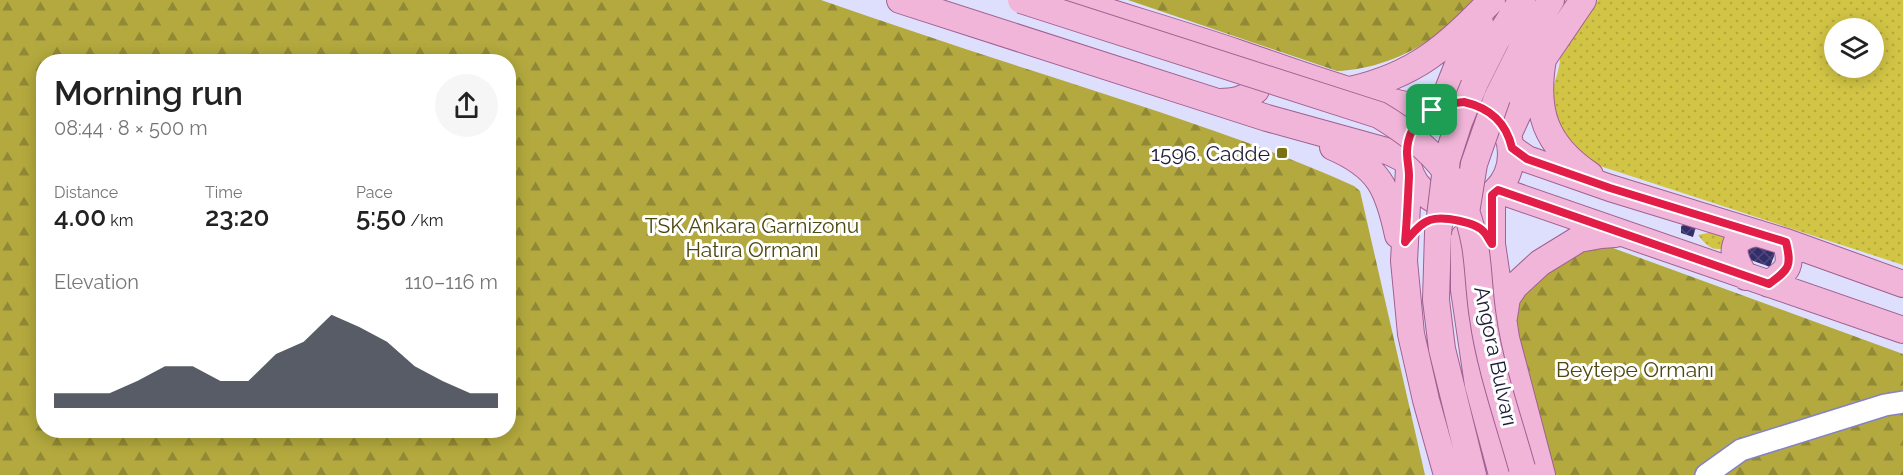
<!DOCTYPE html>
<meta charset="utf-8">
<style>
:root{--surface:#fff;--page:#f6f6f6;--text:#222;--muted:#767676;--accent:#111827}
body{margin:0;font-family:Raleway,sans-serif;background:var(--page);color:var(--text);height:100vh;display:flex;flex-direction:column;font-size:22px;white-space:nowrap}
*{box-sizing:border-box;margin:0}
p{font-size:20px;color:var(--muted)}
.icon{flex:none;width:33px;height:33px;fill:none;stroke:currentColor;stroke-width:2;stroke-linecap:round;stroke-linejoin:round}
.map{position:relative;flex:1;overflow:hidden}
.drawer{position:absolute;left:36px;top:54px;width:480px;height:384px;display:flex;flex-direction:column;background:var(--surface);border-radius:24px;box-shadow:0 3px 15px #0003}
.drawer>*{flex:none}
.buttons{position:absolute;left:1824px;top:18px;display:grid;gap:12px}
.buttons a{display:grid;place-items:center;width:60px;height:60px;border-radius:50%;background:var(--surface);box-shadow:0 3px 15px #0003;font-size:30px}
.pin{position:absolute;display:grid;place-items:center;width:51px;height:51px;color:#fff;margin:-26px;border-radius:12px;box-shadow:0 3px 9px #0006}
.round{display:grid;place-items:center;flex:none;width:63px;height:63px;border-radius:32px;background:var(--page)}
.summary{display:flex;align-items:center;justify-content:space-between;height:102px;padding:0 18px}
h1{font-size:33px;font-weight:600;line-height:45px}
.stats{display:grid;grid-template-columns:repeat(3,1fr);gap:9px;height:102px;padding:6px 18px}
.stats div{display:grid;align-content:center}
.stats b{font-size:26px;font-weight:600}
.stats small{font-size:16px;font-weight:400}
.stats p{font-size:16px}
.chart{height:168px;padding:12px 18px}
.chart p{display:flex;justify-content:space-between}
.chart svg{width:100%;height:108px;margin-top:6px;fill:var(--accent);opacity:.7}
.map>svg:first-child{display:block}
.grass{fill:url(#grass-dots);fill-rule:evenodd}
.forest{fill:url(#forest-firs);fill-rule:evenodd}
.building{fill:url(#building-cross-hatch)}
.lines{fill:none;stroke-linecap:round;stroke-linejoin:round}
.minor-casing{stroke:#8382c6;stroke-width:24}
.major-casing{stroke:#a06090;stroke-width:28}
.minor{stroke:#fff;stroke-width:21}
.major{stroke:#f1b5d9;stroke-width:26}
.major-bridge-casing{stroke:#a06090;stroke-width:28;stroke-linecap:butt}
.major-bridge{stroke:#f1b5d9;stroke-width:26}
.route-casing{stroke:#fff;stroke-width:12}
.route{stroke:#e11d48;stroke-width:8}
.poi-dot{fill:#7a7213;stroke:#fff;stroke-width:2}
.labels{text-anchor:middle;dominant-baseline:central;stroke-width:6;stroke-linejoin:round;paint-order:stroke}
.poi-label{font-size:21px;fill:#1d1c37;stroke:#fff;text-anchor:end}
.park-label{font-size:21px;fill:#4d480d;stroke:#fff}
.street-label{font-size:21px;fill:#1d1c37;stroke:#fff}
</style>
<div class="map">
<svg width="1903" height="475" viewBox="0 0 1903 475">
<defs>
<pattern id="grass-dots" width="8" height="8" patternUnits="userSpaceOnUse" patternTransform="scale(1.5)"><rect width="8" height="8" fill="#d2c545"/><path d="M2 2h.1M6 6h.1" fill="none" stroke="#b4a93d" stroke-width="1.8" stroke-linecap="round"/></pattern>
<pattern id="forest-firs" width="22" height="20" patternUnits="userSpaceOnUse" patternTransform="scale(1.5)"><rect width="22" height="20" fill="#b3a93e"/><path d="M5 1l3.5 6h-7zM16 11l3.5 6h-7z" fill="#918935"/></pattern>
<pattern id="building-cross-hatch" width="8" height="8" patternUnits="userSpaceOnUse" patternTransform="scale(1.5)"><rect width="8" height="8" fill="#332d6a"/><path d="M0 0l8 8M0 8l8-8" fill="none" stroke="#4e497c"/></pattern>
</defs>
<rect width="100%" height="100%" fill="#dedffd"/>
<path class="grass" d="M 1598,0 L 1903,0 L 1903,265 L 1600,166 C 1594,163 1588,161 1583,158 C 1569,148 1553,118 1552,101 C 1551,85 1561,71 1560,55 ZM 1834,28 L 1874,28 L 1874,68 L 1834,68 Z
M 1712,232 L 1725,235 L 1729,239 L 1725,248 C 1712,252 1705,244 1698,235 Z"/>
<path class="forest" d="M 0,0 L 821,0 C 896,26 970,51 1046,75 C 1150,109 1254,141 1354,186 L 1360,191 L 1425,475 L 0,475 ZM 44,62 L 508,62 L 508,430 L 44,430 Z
M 1128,0 L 1473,0 C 1460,12 1447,28 1432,38 C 1406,57 1369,70 1337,71 Z
M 1602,244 L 1903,354 L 1903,475 L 1550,475 L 1523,361 L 1515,316 L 1522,293 L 1533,282 L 1576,255 Z"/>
<path class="building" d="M 1685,224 L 1696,227 L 1693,237 L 1681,233 L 1681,226 Z
M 1747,244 L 1777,248 L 1770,267 L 1748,259 Z"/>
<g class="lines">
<defs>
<path id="minor" d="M 1706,475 L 1741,450 L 1885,405 L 1903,402"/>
<path id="major" d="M 900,0 L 1267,118 L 1390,152 L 1408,161
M 1071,0 C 1126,18 1182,34 1238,53 C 1302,75 1365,99 1432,110
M 1543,59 C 1534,111 1545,145 1590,175
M 1474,85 L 1496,41 L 1522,0
M 1350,90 C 1416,75 1446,47 1492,0
M 1497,98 L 1523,46 L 1551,0
M1407 154a52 52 0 1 1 104 0a52 52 0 1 1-104 0Z
M 1219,102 C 1234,102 1244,100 1256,90 L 1257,77 L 1242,59
M 1442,105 L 1457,67 L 1480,23
M 1508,135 L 1543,59 L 1583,0
M 1333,147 C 1379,167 1388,188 1398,235
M 1511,148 L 1527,159 L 1610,188 L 1786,242 L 1903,284
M 1409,168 L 1404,261 L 1411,334 L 1426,400 L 1447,475
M 1498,190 L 1903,330
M 1492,195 L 1492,244 L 1506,338 L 1542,475
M 1438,233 L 1436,300 L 1442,349 L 1473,475
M 1464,237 L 1464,290 L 1478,385 L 1502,475
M 1746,277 C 1731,256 1727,237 1758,233
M 1769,284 C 1789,269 1792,267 1786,242
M 1504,317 L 1507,298 L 1515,286 L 1540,263 L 1579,239 L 1601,235 L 1615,234"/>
</defs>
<use href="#minor" class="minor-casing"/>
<use href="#major" class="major-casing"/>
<use href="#minor" class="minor"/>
<use href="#major" class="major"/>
<defs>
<path id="major-bridge" d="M 1021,0 L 1379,115 C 1434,148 1463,180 1475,245 C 1479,269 1479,294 1483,318 C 1490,368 1508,418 1522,468
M 1466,213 L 1474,164 L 1497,98
M 1438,233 L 1447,159 L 1459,122 L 1474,85"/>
</defs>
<use href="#major-bridge" class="major-bridge-casing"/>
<use href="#major-bridge" class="major-bridge"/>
</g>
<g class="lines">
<defs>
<path id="route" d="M 1464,102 C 1490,108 1506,122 1512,148 L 1527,159 L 1610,188 L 1786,242 C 1792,267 1789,269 1769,284 L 1498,190 L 1492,195 L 1492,244 C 1489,240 1487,235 1484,232 C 1476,222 1443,216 1430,220 C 1420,223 1412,234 1405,242 C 1407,220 1408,198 1409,176 C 1409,168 1407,160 1407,152 C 1408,119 1434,104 1464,102 Z"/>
</defs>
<use href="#route" class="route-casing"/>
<use href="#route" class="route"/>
</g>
<rect class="poi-dot" x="1276" y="147" width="12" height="12" rx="3"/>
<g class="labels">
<g class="poi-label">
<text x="1270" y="153">1596. Cadde</text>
</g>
<g class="park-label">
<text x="752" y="225">TSK Ankara Garnizonu<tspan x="752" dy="24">Hatıra Ormanı</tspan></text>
<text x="1635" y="369">Beytepe Ormanı</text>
</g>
<g class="street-label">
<text transform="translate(1496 356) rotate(78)">Angora Bulvarı</text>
</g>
</g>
</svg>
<div class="buttons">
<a><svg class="icon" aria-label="layers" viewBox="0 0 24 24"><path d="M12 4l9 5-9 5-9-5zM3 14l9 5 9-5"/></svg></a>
</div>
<div class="pin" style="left:1432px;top:110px;background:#1e9e55"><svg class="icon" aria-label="arrive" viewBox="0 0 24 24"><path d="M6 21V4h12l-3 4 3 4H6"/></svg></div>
<section class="drawer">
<div class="summary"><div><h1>Morning run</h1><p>08:44 · 8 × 500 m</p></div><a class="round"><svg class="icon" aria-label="share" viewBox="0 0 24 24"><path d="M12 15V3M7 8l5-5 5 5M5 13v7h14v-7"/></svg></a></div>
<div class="stats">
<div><p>Distance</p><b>4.00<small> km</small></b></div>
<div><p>Time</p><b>23:20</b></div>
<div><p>Pace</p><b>5:50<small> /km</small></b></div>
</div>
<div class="chart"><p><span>Elevation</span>110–116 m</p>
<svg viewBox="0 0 160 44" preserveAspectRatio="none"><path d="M0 44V38L10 38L20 38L30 33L40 27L50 27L60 33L70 33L80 22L90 17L100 6L110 11L120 17L130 27L140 33L150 38L160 38V44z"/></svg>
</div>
</section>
</div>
